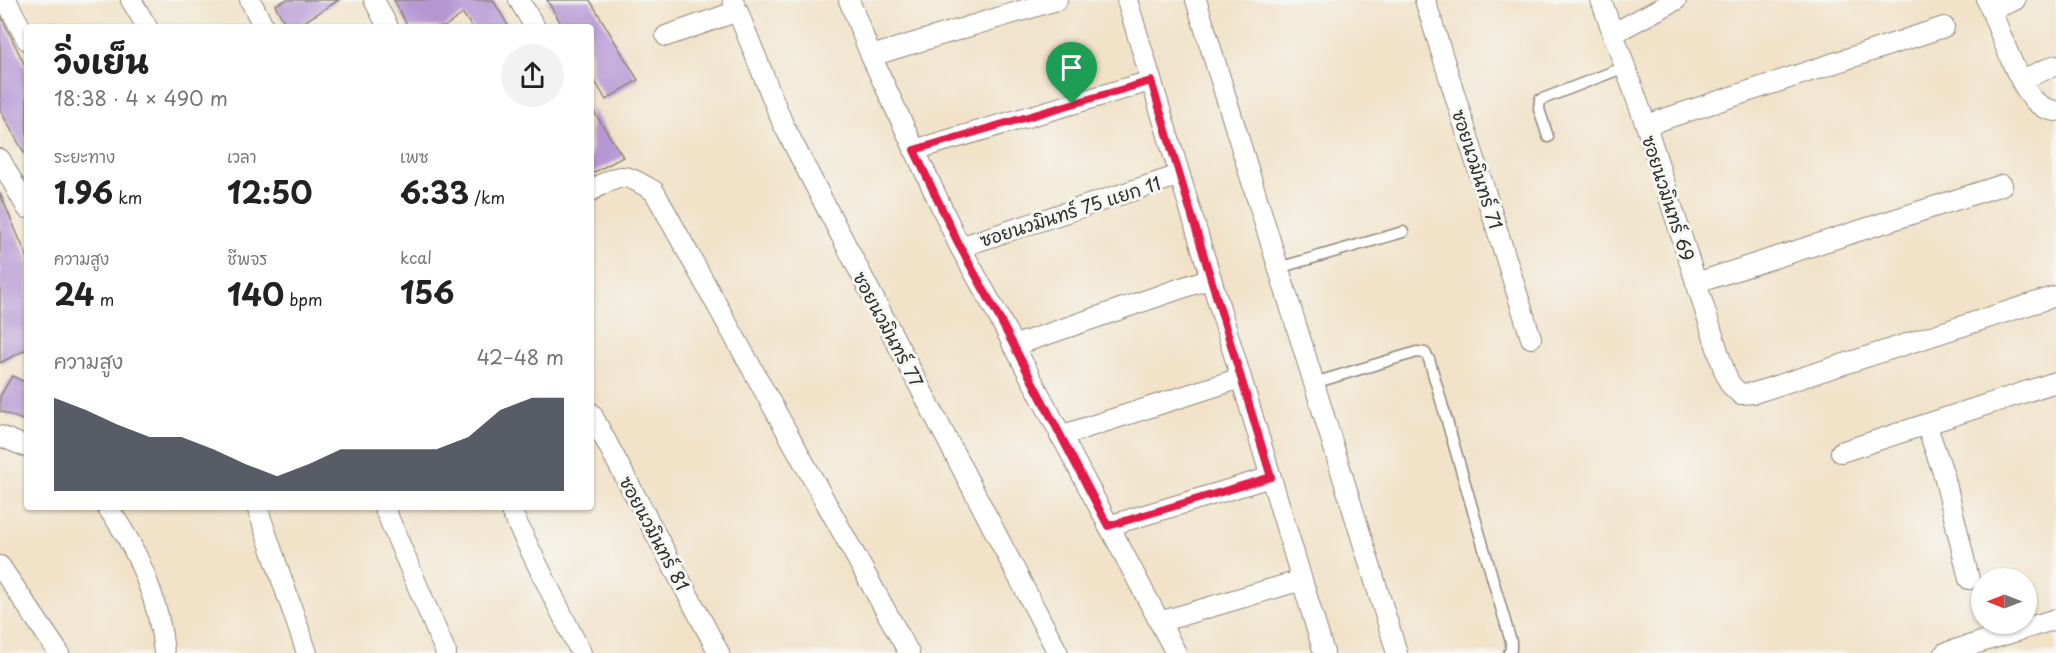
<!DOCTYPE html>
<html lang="th">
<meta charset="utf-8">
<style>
:root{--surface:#fff;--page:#f2f2f2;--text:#222;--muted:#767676;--accent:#111827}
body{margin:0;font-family:"Playpen Sans","Playpen Sans Thai",sans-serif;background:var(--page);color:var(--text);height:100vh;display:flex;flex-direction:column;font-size:22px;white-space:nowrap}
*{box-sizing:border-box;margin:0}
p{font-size:20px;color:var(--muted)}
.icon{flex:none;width:33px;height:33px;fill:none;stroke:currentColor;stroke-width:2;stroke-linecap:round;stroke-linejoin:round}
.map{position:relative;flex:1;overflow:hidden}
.drawer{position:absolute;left:24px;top:24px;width:570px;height:486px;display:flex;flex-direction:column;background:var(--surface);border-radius:6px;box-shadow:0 2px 4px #0004}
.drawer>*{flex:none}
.needle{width:39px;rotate:270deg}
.controls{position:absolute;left:1971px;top:568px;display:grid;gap:12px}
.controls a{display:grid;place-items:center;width:66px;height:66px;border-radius:50%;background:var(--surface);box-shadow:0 2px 4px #0004;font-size:30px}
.pin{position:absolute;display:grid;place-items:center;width:51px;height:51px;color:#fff;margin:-62px -26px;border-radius:50% 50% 50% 0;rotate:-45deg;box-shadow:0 0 6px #0007}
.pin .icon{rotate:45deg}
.round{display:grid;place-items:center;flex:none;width:63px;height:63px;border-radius:32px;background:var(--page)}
.headline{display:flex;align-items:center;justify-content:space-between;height:102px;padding:0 30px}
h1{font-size:33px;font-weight:700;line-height:45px}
.figures{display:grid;grid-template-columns:repeat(3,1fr);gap:9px;height:102px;padding:6px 30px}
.figures div{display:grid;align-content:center}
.figures b{font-size:30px;font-weight:700}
.figures small{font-size:16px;font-weight:400}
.figures p{font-size:16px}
.chart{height:168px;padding:12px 30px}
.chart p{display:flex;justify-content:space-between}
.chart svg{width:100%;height:108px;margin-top:6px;fill:var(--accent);opacity:.7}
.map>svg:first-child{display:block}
.building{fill:#b697d4}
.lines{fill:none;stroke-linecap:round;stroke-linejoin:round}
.lane-casing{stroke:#8e867a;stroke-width:13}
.street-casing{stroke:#8e867a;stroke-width:22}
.lane{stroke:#fff;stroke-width:10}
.street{stroke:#fff;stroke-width:20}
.route-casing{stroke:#fff;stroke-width:12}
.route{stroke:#e11d48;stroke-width:8}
.labels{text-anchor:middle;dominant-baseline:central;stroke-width:6;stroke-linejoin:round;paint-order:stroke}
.street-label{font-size:18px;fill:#2b2b2b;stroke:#f6f6f2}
</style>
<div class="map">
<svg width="2056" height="653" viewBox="0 0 2056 653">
<rect width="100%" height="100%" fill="#f6f6f2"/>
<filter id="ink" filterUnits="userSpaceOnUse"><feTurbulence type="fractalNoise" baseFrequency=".0167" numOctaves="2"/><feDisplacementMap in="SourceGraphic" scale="12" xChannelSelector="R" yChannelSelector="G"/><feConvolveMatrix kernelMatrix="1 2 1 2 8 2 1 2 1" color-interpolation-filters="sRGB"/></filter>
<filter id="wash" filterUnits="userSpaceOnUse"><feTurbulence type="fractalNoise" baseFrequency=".008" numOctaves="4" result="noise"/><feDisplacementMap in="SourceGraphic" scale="24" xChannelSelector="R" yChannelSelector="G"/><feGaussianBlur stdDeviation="1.35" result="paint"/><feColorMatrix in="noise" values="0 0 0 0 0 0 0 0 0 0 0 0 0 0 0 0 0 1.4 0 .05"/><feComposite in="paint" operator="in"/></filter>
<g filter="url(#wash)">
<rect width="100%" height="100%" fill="#f1e2c8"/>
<g id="blocks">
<path class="building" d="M 286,0 L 339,0 L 296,27 L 287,27 L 275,5 Z
M 394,0 L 493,0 L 509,27 L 472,27 L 463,14 L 444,27 L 408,27 Z
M 547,0 L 590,0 L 638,80 L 606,100 L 591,74 L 591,27 L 563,27 Z
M 0,14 L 27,70 L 27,158 L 0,110 Z
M 591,107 L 623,157 L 591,174 Z
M 0,193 L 27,257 L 27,349 L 0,363 Z
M 12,376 L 27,383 L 27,422 L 0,411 L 0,396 Z"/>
</g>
</g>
<g filter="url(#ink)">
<use href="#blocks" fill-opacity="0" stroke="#8e867a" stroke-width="1.5"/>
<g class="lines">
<defs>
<path id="lane" d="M 1548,137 L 1539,109 L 1540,100 L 1625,67
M 1278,268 L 1403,232
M 1314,383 L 1417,352 L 1425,353 L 1429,359 L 1511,642 L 1511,649 L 1509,653"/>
<path id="street" d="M 6,0 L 27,40
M 131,0 L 147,27
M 250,0 L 264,27
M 374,0 L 388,27
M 519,0 L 535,27
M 733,0 L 783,124 L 1058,653
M 849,0 L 871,56 L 960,247 L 995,310 L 1176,653
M 1127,0 L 1324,653
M 1196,0 L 1397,653
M 1425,0 L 1531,338
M 1601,0 L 1646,125 L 1724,370 L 1730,384 L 1740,394 L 1754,393 L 2056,296
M 1987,0 C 1999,28 2014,75 2032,98 C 2038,105 2047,110 2056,111
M 1991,10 L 2015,0
M 1612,34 L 1676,0
M 666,36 L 738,11
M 871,56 L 1057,0
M 2021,80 L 2056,65
M 1646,125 L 1944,27
M 914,150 L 1151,81
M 0,159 L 27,208
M 591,191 C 622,172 623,173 654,191 L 909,653
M 960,247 L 1180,175
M 1696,283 L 2002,185
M 1013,346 L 1211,278
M 591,413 L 719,653
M 1926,424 L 1944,475 L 1969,579
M 0,436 L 27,447
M 1060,436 L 1241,378
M 1841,452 L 2056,382
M 107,507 C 137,546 160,603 164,653
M 257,507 L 307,653
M 384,507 L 446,653
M 509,507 L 581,653
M 1108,526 L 1271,477
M 0,566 L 59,653
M 1159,622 L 1302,580
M 1945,653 L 2056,619"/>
</defs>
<use href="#lane" class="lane-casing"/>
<use href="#street" class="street-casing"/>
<use href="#lane" class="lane"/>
<use href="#street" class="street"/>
</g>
</g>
<g class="lines" filter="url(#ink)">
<defs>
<path id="route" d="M 1151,81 L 1271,477 L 1108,526 L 995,310 L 960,247 L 914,150 Z"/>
</defs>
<use href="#route" class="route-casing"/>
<use href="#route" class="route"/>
</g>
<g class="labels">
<g class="street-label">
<text transform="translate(1478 169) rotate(72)">ซอยนวมินทร์ 71</text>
<text transform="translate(1669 198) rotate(72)">ซอยนวมินทร์ 69</text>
<text transform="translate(1070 211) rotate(-18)">ซอยนวมินทร์ 75 แยก 11</text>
<text transform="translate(889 329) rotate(62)">ซอยนวมินทร์ 77</text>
<text transform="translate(655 533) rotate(62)">ซอยนวมินทร์ 81</text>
</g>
</g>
</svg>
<div class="controls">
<a><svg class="needle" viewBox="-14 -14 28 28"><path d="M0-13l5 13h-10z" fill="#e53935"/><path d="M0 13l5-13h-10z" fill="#767676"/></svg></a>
</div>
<div class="pin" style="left:1072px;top:104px;background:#1e9e55"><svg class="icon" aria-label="arrive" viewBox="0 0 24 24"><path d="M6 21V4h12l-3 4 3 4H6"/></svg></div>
<section class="drawer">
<div class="headline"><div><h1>วิ่งเย็น</h1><p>18:38 · 4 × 490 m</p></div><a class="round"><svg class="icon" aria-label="share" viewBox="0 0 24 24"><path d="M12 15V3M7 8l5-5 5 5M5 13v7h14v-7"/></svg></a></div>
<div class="figures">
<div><p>ระยะทาง</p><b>1.96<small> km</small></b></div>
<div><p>เวลา</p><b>12:50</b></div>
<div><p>เพซ</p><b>6:33<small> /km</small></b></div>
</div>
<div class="figures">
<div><p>ความสูง</p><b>24<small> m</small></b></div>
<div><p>ชีพจร</p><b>140<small> bpm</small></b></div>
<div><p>kcal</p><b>156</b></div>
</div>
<div class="chart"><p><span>ความสูง</span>42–48 m</p>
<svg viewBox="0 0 160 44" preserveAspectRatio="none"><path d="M0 44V6L10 11L20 17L30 22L40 22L50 27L60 33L70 38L80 33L90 27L100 27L110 27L120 27L130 22L140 11L150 6L160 6V44z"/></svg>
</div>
</section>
</div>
